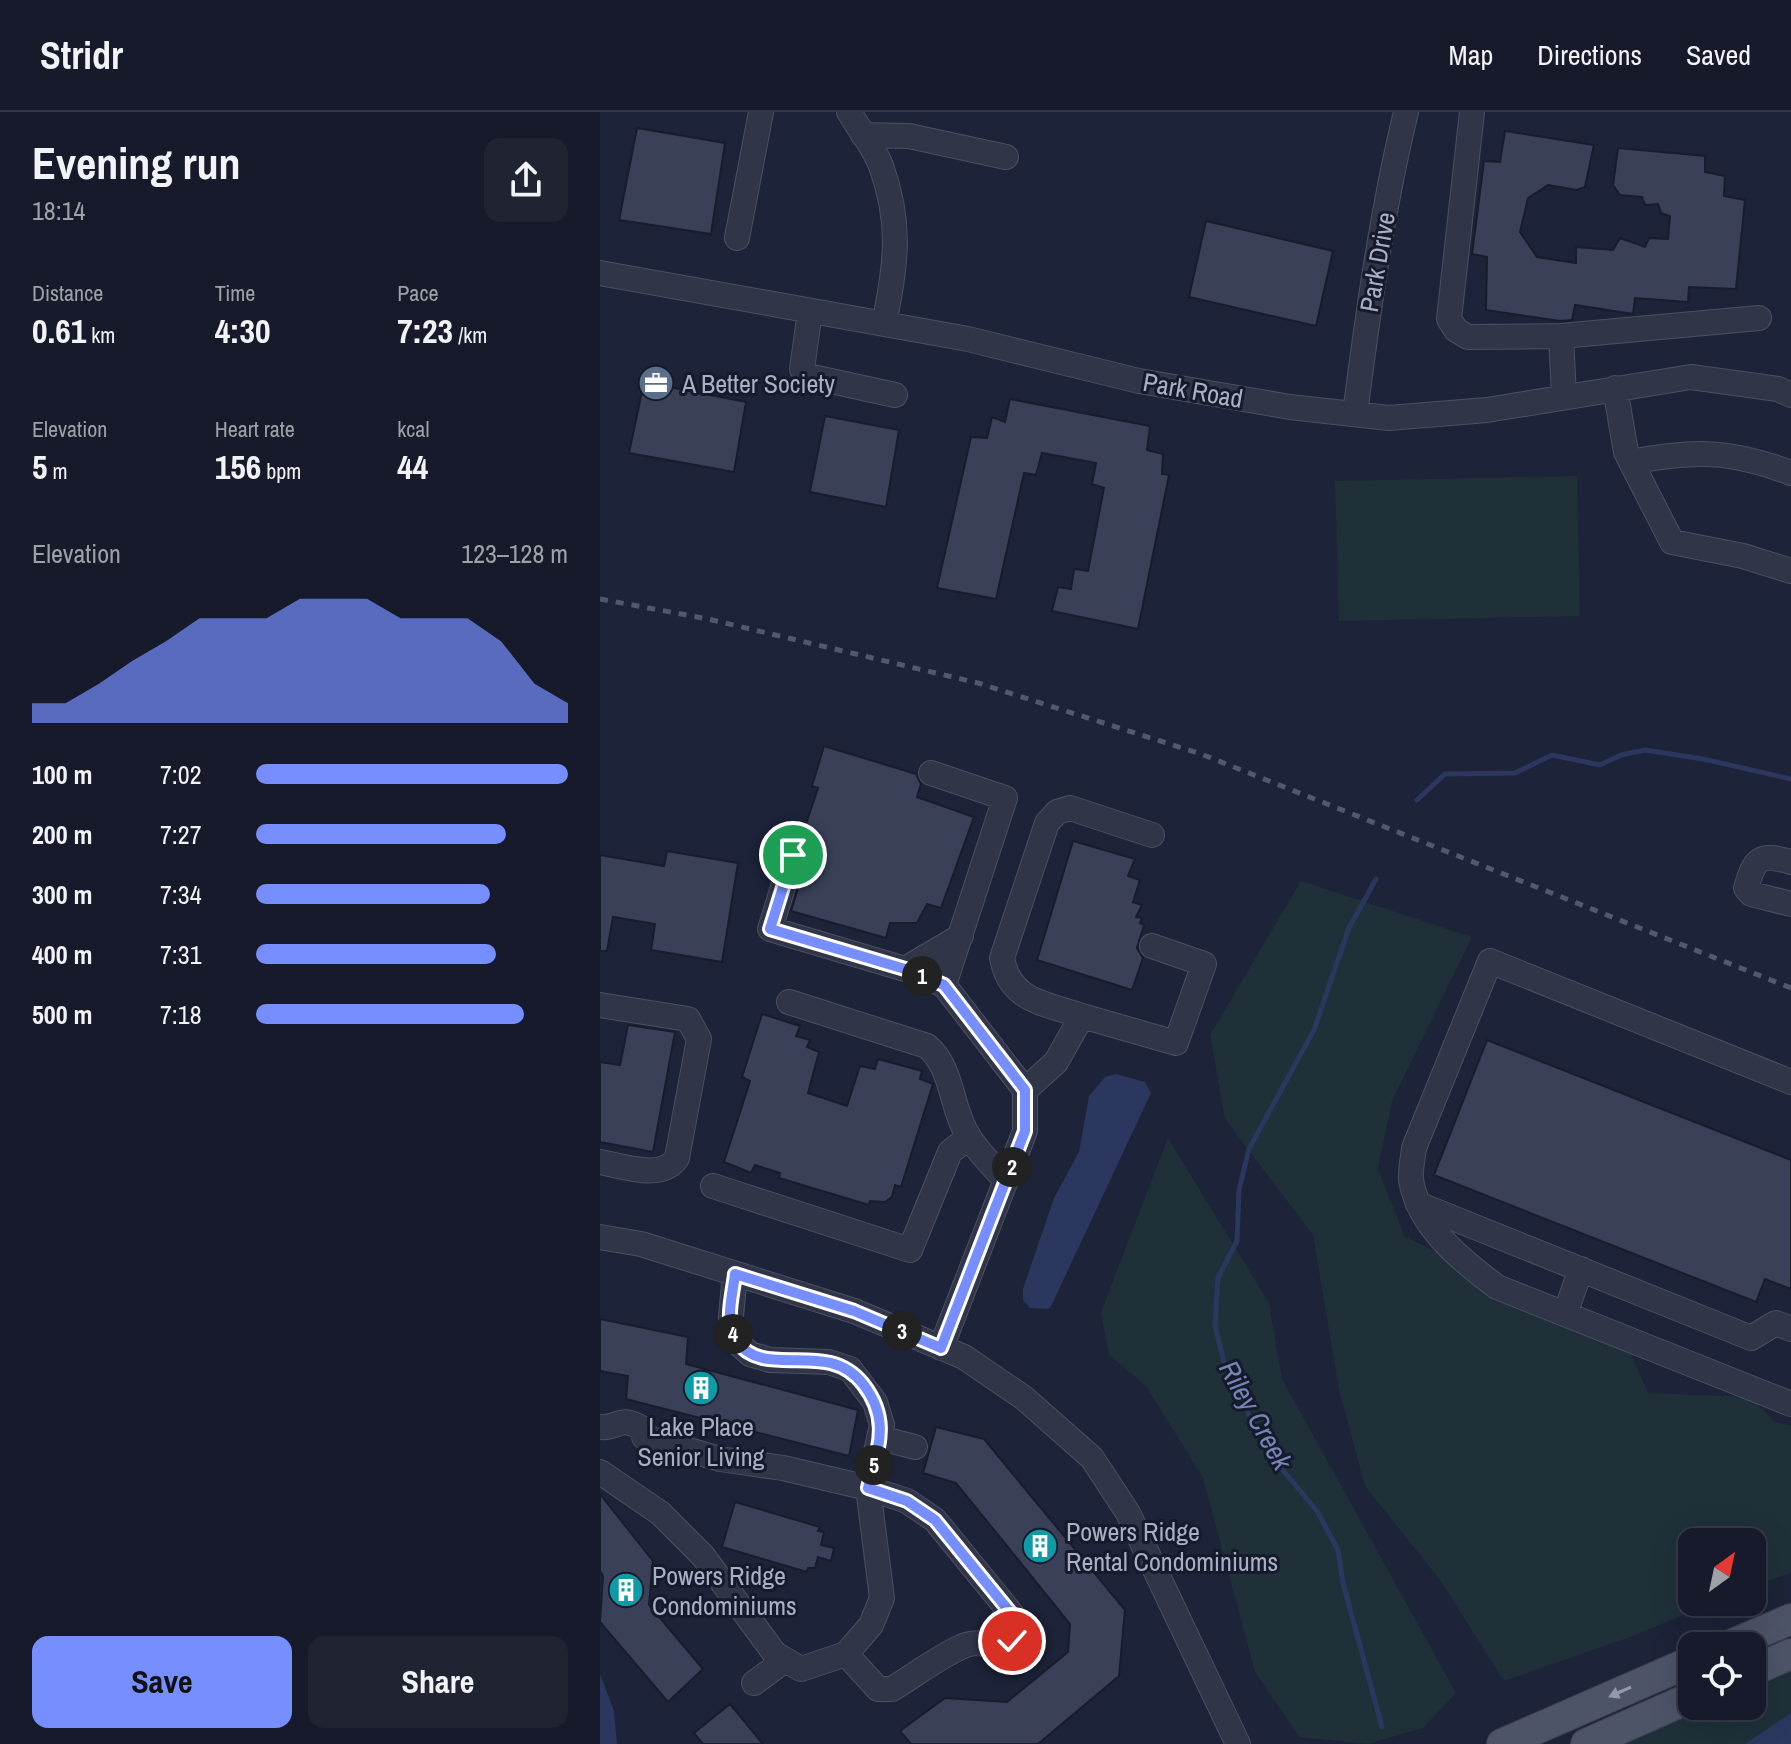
<!DOCTYPE html>
<meta charset="utf-8">
<style>
:root{--surface:#161a2a;--page:#1f2332;--text:#f1f3f6;--muted:#9ea1a8;--line:#353847;--accent:#768eff}
body{margin:0;font-family:"Archivo Narrow",sans-serif;background:var(--page);color:var(--text);height:100vh;display:flex;flex-direction:column;font-size:30px;white-space:nowrap}
*{box-sizing:border-box;margin:0}
p{font-size:26px;color:var(--muted)}
.icon{flex:none;width:44px;height:44px;fill:none;stroke:currentColor;stroke-width:2;stroke-linecap:round;stroke-linejoin:round}
.map{position:relative;flex:1;overflow:hidden}
.sheet{display:flex;flex-direction:column;background:var(--surface);width:600px}
.sheet>*{flex:none}
.needle{width:52px;rotate:33deg}
.buttons{position:absolute;left:1078px;top:1416px;display:grid;gap:16px}
.buttons a{display:grid;place-items:center;width:88px;height:88px;border-radius:16px;background:var(--surface);box-shadow:0 8px 32px #0002,0 0 0 2px var(--line);font-size:40px}
.pin{position:absolute;display:grid;place-items:center;width:68px;height:68px;color:#fff;margin:-34px;border:4px solid #fff;border-radius:50%;box-shadow:0 2px 8px #0007}
.km{position:absolute;width:40px;height:40px;margin:-20px;border-radius:50%;background:#222;color:#fff;font-size:22px;line-height:40px;text-align:center}
.round{display:grid;place-items:center;flex:none;width:84px;height:84px;border-radius:16px;background:var(--page)}
.head{display:flex;align-items:center;justify-content:space-between;height:136px;padding:0 32px}
h1{font-size:44px;font-weight:700;line-height:60px}
.figures{display:grid;grid-template-columns:repeat(3,1fr);gap:12px;height:136px;padding:8px 32px}
.figures div{display:grid;align-content:center}
.figures b{font-size:34px;font-weight:700}
.figures small{font-size:22px;font-weight:400}
.figures p{font-size:22px}
.chart{height:224px;padding:16px 32px}
.chart p{display:flex;justify-content:space-between}
.chart svg{width:100%;height:144px;margin-top:8px;fill:var(--accent);opacity:.7}
.primary-button{display:flex;gap:16px;margin-top:auto;padding:16px 32px}
.primary-button a{flex:1;height:92px;border-radius:16px;background:var(--accent);color:#111;font-size:32px;font-weight:700;line-height:92px;text-align:center}
.primary-button a+a{background:var(--page);color:var(--text)}
ul{padding:0 32px;list-style:none;font-size:26px}
li{display:grid;grid-template-columns:128px 96px 1fr;align-items:center;height:60px}
li i{height:20px;border-radius:10px;background:var(--accent)}
header{display:flex;align-items:center;gap:48px;box-sizing:border-box;height:112px;padding:0 40px;background:var(--surface);border-bottom:2px solid var(--line)}
header strong{font-size:38px}
nav{display:flex;gap:44px;margin-inline-start:auto;font-size:28px}
main{display:flex;flex:1;min-height:0}
.map>svg:first-child{display:block}
.green{fill:#1f3039}
.water{fill:#2c375f}
.lines{fill:none;stroke-linecap:round;stroke-linejoin:round}
.stream{stroke:#2c375f;stroke-width:5}
.building{fill:#394058;stroke:#181d2e;stroke-width:2}
.minor-casing{stroke:#4b5063;stroke-width:26}
.major-casing{stroke:#3a3f51;stroke-width:32}
.minor{stroke:#313548;stroke-width:24}
.major{stroke:#4e5468;stroke-width:30}
.rail{stroke:#525870;stroke-width:5;stroke-dasharray:8 8;stroke-linecap:butt}
.oneway{fill:#9398ae}
.route-casing{stroke:#fff;stroke-width:16}
.route{stroke:#768eff;stroke-width:10}
.labels{text-anchor:middle;dominant-baseline:central;stroke-width:6;stroke-linejoin:round;paint-order:stroke}
.street-label{font-size:26px;fill:#aaafc5;stroke:#161b2c}
.poi-label{font-size:26px;fill:#aaafc5;stroke:#161b2c;text-anchor:start}
.water-label{font-size:28px;font-style:italic;fill:#7785b6;stroke:#161b2c}
</style>
<header>
<strong>Stridr</strong>
<nav><a>Map</a><a>Directions</a><a>Saved</a></nav>
</header>
<main>
<section class="sheet">
<div class="head"><div><h1>Evening run</h1><p>18:14</p></div><a class="round"><svg class="icon" aria-label="share" viewBox="0 0 24 24"><path d="M12 15V3M7 8l5-5 5 5M5 13v7h14v-7"/></svg></a></div>
<div class="figures">
<div><p>Distance</p><b>0.61<small> km</small></b></div>
<div><p>Time</p><b>4:30</b></div>
<div><p>Pace</p><b>7:23<small> /km</small></b></div>
</div>
<div class="figures">
<div><p>Elevation</p><b>5<small> m</small></b></div>
<div><p>Heart rate</p><b>156<small> bpm</small></b></div>
<div><p>kcal</p><b>44</b></div>
</div>
<div class="chart"><p><span>Elevation</span>123–128 m</p>
<svg viewBox="0 0 160 44" preserveAspectRatio="none"><path d="M0 44V38L10 38L20 32L30 25L40 19L50 12L60 12L70 12L80 6L90 6L100 6L110 12L120 12L130 12L140 19L150 32L160 38V44z"/></svg>
</div>
<ul>
<li><b>100 m</b>7:02<i style="width:100%"></i></li>
<li><b>200 m</b>7:27<i style="width:80%"></i></li>
<li><b>300 m</b>7:34<i style="width:75%"></i></li>
<li><b>400 m</b>7:31<i style="width:77%"></i></li>
<li><b>500 m</b>7:18<i style="width:86%"></i></li>
</ul>
<div class="primary-button"><a>Save</a><a>Share</a></div>
</section>
<div class="map">
<svg width="1191" height="1632" viewBox="0 0 1191 1632">
<rect width="100%" height="100%" fill="#1d2338"/>
<path class="green" d="M 977,364 L 980,504 L 739,509 L 735,369 Z
M 701,769 L 872,825 L 792,989 L 778,1057 L 805,1125 L 1025,1228 L 1048,1281 L 1149,1285 L 1176,1310 L 1191,1314 L 1191,1461 L 1152,1474 L 1152,1430 L 1092,1430 L 1092,1490 L 1114,1490 L 1033,1524 L 904,1569 L 840,1468 L 765,1374 L 739,1278 L 713,1123 L 625,1007 L 610,923 Z
M 568,1026 L 669,1191 L 682,1267 L 856,1581 L 823,1616 L 768,1632 L 699,1625 L 655,1560 L 603,1366 L 546,1274 L 509,1243 L 501,1200 Z
M 1191,1542 L 1191,1632 L 986,1632 L 1092,1594 L 1152,1594 L 1152,1559 Z"/>
<path class="water" d="M 516,962 L 545,970 L 551,981 L 453,1190 L 449,1197 L 430,1196 L 423,1188 L 423,1177 L 454,1086 L 479,1040 L 489,984 L 505,965 Z
M 0,1562 L 14,1599 L 17,1632 L 0,1632 Z
M 1191,1601 L 1191,1632 L 1145,1632 Z"/>
<g class="lines">
<path class="stream" d="M 817,688 L 845,662 L 915,661 L 952,643 L 1000,653 L 1021,643 L 1045,638 L 1103,647 L 1191,667
M 776,767 L 749,816 L 714,918 L 649,1037 L 639,1078 L 637,1129 L 618,1166 L 615,1213 L 625,1255 L 650,1305 L 681,1356 L 717,1399 L 738,1438 L 743,1471 L 782,1615"/>
</g>
<path class="building" d="M 37,16 L 125,31 L 111,122 L 19,108 Z
M 905,19 L 994,33 L 985,75 L 977,78 L 948,73 L 928,86 L 920,120 L 937,145 L 976,151 L 976,135 L 1013,138 L 1020,126 L 1045,135 L 1049,126 L 1068,127 L 1070,104 L 1061,101 L 1058,92 L 1045,93 L 1042,85 L 1020,83 L 1013,73 L 1018,36 L 1105,44 L 1105,60 L 1125,64 L 1124,84 L 1145,88 L 1136,177 L 1089,175 L 1088,190 L 1035,186 L 1033,202 L 975,193 L 972,208 L 960,209 L 886,198 L 887,145 L 872,142 L 884,49 L 900,50 Z
M 606,109 L 733,139 L 716,214 L 589,185 Z
M 44,270 L 146,290 L 134,360 L 29,341 Z
M 410,287 L 550,314 L 547,338 L 563,342 L 562,362 L 569,363 L 538,517 L 452,499 L 458,475 L 471,477 L 474,457 L 488,459 L 504,376 L 492,372 L 496,351 L 442,341 L 436,363 L 424,361 L 396,487 L 337,476 L 371,325 L 387,326 L 392,305 L 405,310 Z
M 225,304 L 299,318 L 286,395 L 210,380 Z
M 224,634 L 316,662 L 321,672 L 317,685 L 374,705 L 341,796 L 327,792 L 317,811 L 290,811 L 286,826 L 191,799 L 207,747 L 207,738 L 200,730 L 218,676 L 212,674 Z
M 473,729 L 535,747 L 528,764 L 540,768 L 533,790 L 542,793 L 536,805 L 542,806 L 540,811 L 544,813 L 537,836 L 543,846 L 532,878 L 437,848 Z
M 67,739 L 138,751 L 122,850 L 51,838 L 55,812 L 13,805 L 7,839 L 0,839 L 0,743 L 64,754 Z
M 162,902 L 200,914 L 196,924 L 210,928 L 207,935 L 219,940 L 208,981 L 247,994 L 260,954 L 275,957 L 278,947 L 322,959 L 320,967 L 333,972 L 301,1075 L 295,1073 L 292,1085 L 285,1090 L 270,1089 L 269,1093 L 179,1066 L 180,1061 L 155,1053 L 151,1061 L 124,1050 L 150,969 L 142,965 Z
M 28,913 L 75,920 L 53,1040 L 0,1030 L 0,950 L 20,953 Z
M 887,928 L 1191,1048 L 1191,1177 L 1165,1167 L 1156,1190 L 834,1063 Z
M 0,1207 L 88,1225 L 86,1252 L 258,1298 L 249,1344 L 26,1287 L 28,1264 L 0,1259 Z
M 336,1315 L 384,1327 L 525,1498 L 519,1564 L 438,1632 L 311,1632 L 300,1619 L 345,1586 L 407,1590 L 468,1540 L 470,1512 L 356,1371 L 323,1361 Z
M 0,1382 L 53,1449 L 49,1493 L 103,1557 L 68,1590 L 0,1510 L 3,1464 L 0,1459 Z
M 135,1390 L 220,1415 L 218,1419 L 224,1420 L 221,1433 L 234,1436 L 231,1449 L 218,1445 L 215,1456 L 208,1456 L 207,1460 L 122,1435 Z
M 130,1592 L 163,1632 L 103,1632 L 94,1621 Z"/>
<g class="lines">
<defs>
<path id="minor" d="M 249,0 C 259,17 274,35 281,54 C 302,111 296,154 284,212
M 872,0 L 849,207 L 856,218 L 868,225 L 961,224
M 263,23 L 309,24 L 406,45
M 137,126 L 161,0
M 0,161 L 368,227 L 539,269 L 690,295 L 789,306 L 887,298 L 1091,265 L 1178,277 L 1191,283
M 210,199 L 202,257 L 208,264 L 295,283
M 1015,276 L 1026,340 L 1072,430 L 1143,444 L 1191,459
M 964,284 L 961,224 L 1159,206
M 755,302 C 768,200 782,99 806,0
M 1031,350 C 1095,338 1130,338 1191,361
M 331,661 L 405,686 L 344,873 L 425,978
M 193,743 L 170,817 L 305,857 L 344,873
M 1191,750 C 1159,741 1155,746 1146,776 L 1151,782 L 1191,792
M 305,857 L 361,824
M 189,890 L 327,934 C 354,957 350,996 369,1025 C 379,1041 394,1055 406,1069
M 0,893 L 88,907 L 99,927 L 77,1046 C 62,1069 23,1054 0,1050
M 482,904 C 445,891 410,890 402,846 L 447,711 L 457,700 L 470,696 L 552,723
M 1191,970 L 890,849 L 814,1036 C 813,1046 810,1058 811,1068 C 819,1115 862,1149 897,1175 L 1191,1292
M 425,978 L 456,950 L 482,904 L 576,931 L 604,852 L 552,834
M 113,1074 L 310,1138 L 350,1040 L 369,1025
M 818,1092 L 1151,1226 L 1176,1211 L 1191,1217
M 0,1125 L 41,1132 L 254,1199 L 364,1245 L 424,1286 L 492,1346 L 528,1401 L 638,1632
M 965,1202 L 981,1157
M 341,1236 L 425,1019 L 425,978
M 0,1315 C 20,1317 18,1302 43,1317 L 44,1325 L 120,1347 L 183,1356 L 268,1376 L 307,1389 L 335,1408 L 423,1516 C 397,1547 385,1523 361,1535 C 337,1546 315,1563 292,1577 L 278,1577 L 246,1542
M 280,1326 L 315,1335
M 0,1360 L 60,1401 L 103,1444 L 175,1542 L 201,1557 L 246,1542 L 271,1513 L 282,1486 L 268,1376 L 282,1313 L 275,1290 L 250,1257 L 229,1250 L 170,1248 L 150,1242 L 136,1229 L 131,1218 L 131,1204 L 135,1162
M 154,1571 L 185,1548"/>
<path id="major" d="M 1128,1534 L 1191,1507
M 1152,1559 L 1191,1542
M 902,1632 L 1092,1549
M 986,1632 L 1092,1585"/>
</defs>
<use href="#minor" class="minor-casing"/>
<use href="#major" class="major-casing"/>
<use href="#minor" class="minor"/>
<use href="#major" class="major"/>
<path class="rail" d="M 0,487 L 108,507 L 378,571 L 601,642 L 1191,876"/>
</g>
<defs><path id="oneway-solid" d="M-6-.8H1V-3.2L6.5 0L1 3.2V.8H-6Z" transform="scale(2)"/></defs>
<use class="oneway" href="#oneway-solid" transform="translate(1020 1580) rotate(156)"/>
<g class="lines">
<defs>
<path id="route" d="M 193,743 L 170,817 L 305,857 L 344,873 L 425,978 L 425,1019 L 341,1236 L 254,1199 L 135,1162 C 133,1181 124,1211 136,1228 C 164,1270 226,1225 263,1272 C 291,1308 278,1336 268,1376 L 307,1389 L 335,1408 L 423,1516 L 412,1529"/>
</defs>
<use href="#route" class="route-casing"/>
<use href="#route" class="route"/>
</g>
<defs>
<symbol id="office-disc" viewBox="-11 -11 22 22"><circle r="9.5" fill="#5c6f8a" stroke="#161b2c"/><path d="M-6-3h4V-5.5h4V-3h4V5H-6ZM-1-4.5V-3h2v-1.5ZM-6 0V1H6V0Z" fill="#fff"/></symbol>
<symbol id="building-disc" viewBox="-11 -11 22 22"><circle r="9.5" fill="#0f9aa8" stroke="#161b2c"/><path d="M-4-6H4V6H1V3H-1V6H-4ZM-2.5-4.3h1.7v1.8h-1.7ZM.8-4.3h1.7v1.8H.8ZM-2.5-1h1.7V.8h-1.7ZM.8-1h1.7V.8H.8Z" fill="#fff"/></symbol>
</defs>
<g fill-rule="evenodd">
<use href="#office-disc" x="36" y="251" width="40" height="40"/>
<use href="#building-disc" x="81" y="1256" width="40" height="40"/>
<use href="#building-disc" x="420" y="1414" width="40" height="40"/>
<use href="#building-disc" x="6" y="1458" width="40" height="40"/>
</g>
<g class="labels">
<g class="street-label">
<text transform="translate(777 150) rotate(-80)">Park Drive</text>
<text transform="translate(593 278) rotate(10)">Park Road</text>
</g>
<g class="poi-label">
<text x="82" y="271">A Better Society</text>
<text x="101" y="1314" text-anchor="middle">Lake Place<tspan x="101" dy="30">Senior Living</tspan></text>
<text x="466" y="1419">Powers Ridge<tspan x="466" dy="30">Rental Condominiums</tspan></text>
<text x="52" y="1463">Powers Ridge<tspan x="52" dy="30">Condominiums</tspan></text>
</g>
<g class="water-label">
<text transform="translate(656 1303) rotate(61)">Riley Creek</text>
</g>
</g>
</svg>
<div class="buttons">
<a><svg class="needle" viewBox="-14 -14 28 28"><path d="M0-13l5 13h-10z" fill="#e53935"/><path d="M0 13l5-13h-10z" fill="#9ea1a8"/></svg></a>
<a><svg class="icon" aria-label="locate" viewBox="0 0 24 24"><circle cx="12" cy="12" r="6"/><path d="M12 2v4M12 18v4M2 12h4M18 12h4"/></svg></a>
</div>
<div class="pin" style="left:193px;top:743px;background:#1e9e55"><svg class="icon" aria-label="arrive" viewBox="0 0 24 24"><path d="M6 21V4h12l-3 4 3 4H6"/></svg></div>
<div class="pin" style="left:412px;top:1529px;background:#d93025"><svg class="icon" aria-label="check" viewBox="0 0 24 24"><path d="M5 12l5 5 9-10"/></svg></div>
<b class="km" style="left:322px;top:864px">1</b>
<b class="km" style="left:412px;top:1055px">2</b>
<b class="km" style="left:302px;top:1219px">3</b>
<b class="km" style="left:133px;top:1222px">4</b>
<b class="km" style="left:274px;top:1353px">5</b>
</div>
</main>
